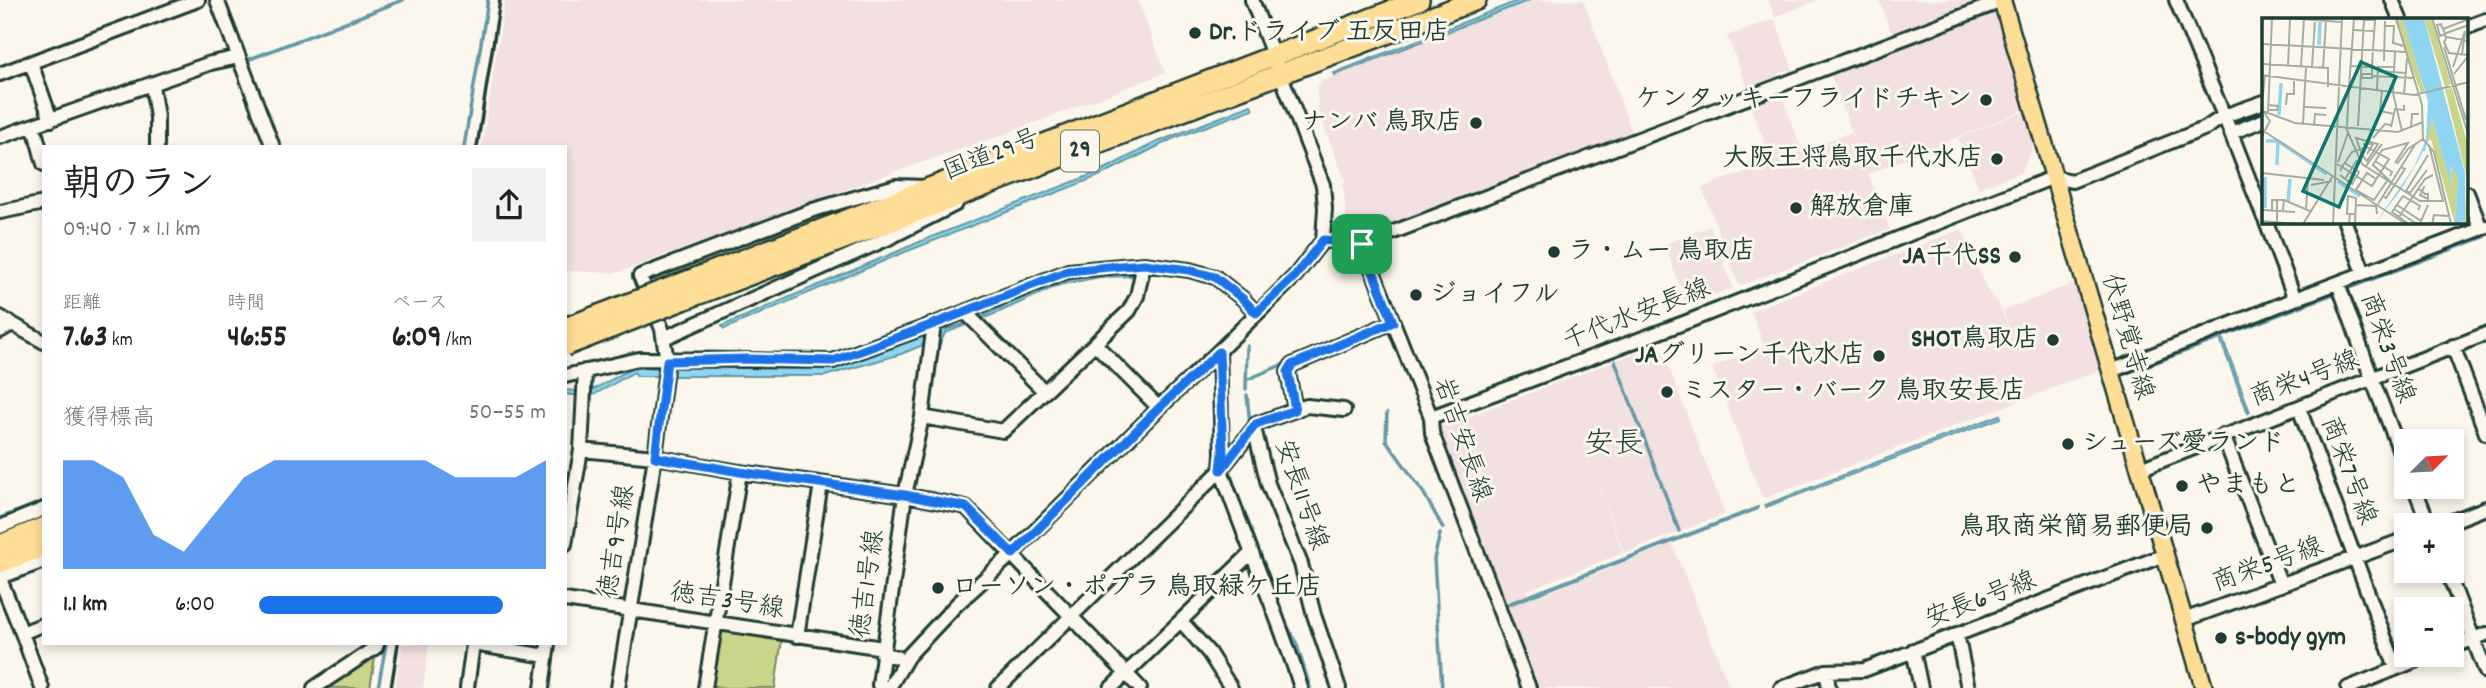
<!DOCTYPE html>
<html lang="ja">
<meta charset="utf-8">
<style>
:root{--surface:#fff;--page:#f2f2f2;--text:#222;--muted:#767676;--accent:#1a73e8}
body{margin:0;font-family:Dekko,"Klee One",sans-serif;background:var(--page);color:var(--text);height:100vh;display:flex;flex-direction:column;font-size:26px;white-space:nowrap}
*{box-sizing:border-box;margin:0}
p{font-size:23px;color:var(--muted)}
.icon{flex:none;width:38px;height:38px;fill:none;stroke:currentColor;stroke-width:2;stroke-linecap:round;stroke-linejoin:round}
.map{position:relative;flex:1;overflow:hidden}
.side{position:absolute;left:42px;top:145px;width:525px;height:500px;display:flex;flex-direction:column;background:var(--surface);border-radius:0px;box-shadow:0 4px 10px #0003}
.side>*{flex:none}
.needle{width:46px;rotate:66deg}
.fabs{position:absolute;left:2394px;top:429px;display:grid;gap:14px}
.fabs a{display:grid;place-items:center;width:70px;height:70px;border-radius:0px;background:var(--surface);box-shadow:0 4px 10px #0003;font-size:35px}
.pin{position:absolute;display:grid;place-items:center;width:60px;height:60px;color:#fff;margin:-30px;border-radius:14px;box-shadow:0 4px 10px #0006}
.round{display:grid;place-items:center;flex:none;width:74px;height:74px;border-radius:0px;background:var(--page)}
.headline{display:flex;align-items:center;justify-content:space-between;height:119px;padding:0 21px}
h1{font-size:38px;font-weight:700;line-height:52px}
.stats{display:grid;grid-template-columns:repeat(3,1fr);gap:10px;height:119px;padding:7px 21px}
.stats div{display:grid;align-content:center}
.stats b{font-size:30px;font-weight:700}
.stats small{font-size:19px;font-weight:400}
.stats p{font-size:19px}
.chart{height:196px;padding:14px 21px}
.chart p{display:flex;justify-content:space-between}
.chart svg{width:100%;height:126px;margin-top:7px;fill:var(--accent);opacity:.7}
ul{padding:0 21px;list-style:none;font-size:23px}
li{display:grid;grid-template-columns:112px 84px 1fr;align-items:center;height:52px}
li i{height:18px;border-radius:9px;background:var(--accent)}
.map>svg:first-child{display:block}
.built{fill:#f3e0e1}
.green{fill:#c9d589;stroke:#74895e;stroke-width:2}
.water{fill:#8fd5f1;stroke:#6298a5;stroke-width:2}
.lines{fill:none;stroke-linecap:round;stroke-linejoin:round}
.stream{stroke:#6298a5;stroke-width:3.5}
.minor-casing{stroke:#1f3d34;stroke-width:18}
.major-casing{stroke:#1f3d34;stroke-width:21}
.highway-casing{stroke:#1f3d34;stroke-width:24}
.minor{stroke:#fbf7ec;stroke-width:12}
.major{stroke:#fedd96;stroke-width:16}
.highway{stroke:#fedd96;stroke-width:19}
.rail{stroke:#1f3d34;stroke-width:3.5}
.highway-bridge-casing{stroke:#1f3d34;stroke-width:24;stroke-linecap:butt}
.highway-bridge{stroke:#fedd96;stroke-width:19}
.route-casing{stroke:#fff;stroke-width:14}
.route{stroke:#1a73e8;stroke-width:9}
.poi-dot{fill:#1f3d34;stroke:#fbf7ec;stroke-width:2.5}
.labels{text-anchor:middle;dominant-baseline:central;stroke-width:6;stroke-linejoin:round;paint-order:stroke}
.shield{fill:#fbf7ec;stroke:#61756b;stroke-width:2}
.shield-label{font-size:24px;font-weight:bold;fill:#1f3d34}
.poi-label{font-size:26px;font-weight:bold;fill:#1f3d34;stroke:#fbf7ec;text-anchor:start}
.street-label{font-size:26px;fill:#1f3d34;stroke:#fbf7ec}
.quarter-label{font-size:30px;fill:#1f3d34;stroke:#fbf7ec}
.inset-river{fill:none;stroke:#8fd5f1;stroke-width:3.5}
.inset-road{fill:none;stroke:#a3ada2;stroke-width:2}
.view{fill:#0f766e;fill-opacity:0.15;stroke:#0f766e;stroke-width:3.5}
.inset-edge{fill:none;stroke:#1f3d34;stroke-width:3.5}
</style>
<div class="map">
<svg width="2486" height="688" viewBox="0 0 2486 688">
<rect width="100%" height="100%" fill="#fbf7ec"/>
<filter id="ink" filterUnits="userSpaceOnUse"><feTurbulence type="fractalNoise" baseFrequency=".0143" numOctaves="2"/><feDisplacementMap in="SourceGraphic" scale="14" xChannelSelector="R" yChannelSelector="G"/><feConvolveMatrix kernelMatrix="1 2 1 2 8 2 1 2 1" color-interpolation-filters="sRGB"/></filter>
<g filter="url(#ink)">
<path class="built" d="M 505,0 L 1138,0 L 1165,73 L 1005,134 L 888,174 L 617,273 L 565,271 L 565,147 L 482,147 Z
M 1532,0 L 1583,0 L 1633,135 L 1366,234 L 1363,229 L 1347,224 L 1343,184 L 1345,181 L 1319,113 L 1316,88 L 1322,81 Z
M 1769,0 L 1818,0 L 1775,17 Z
M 1879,0 L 1990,0 L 1893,37 Z
M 1997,11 L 2027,109 L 1868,174 L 1890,229 L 1739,286 L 1702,188 L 1851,132 L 1858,149 L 1830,72 Z
M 1775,19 L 1794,73 L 1788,70 L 1777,74 L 1780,79 L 1749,91 L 1727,36 Z
M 1780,91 L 1801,148 L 1771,160 L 1749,101 Z
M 2028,110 L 2033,147 L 2021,172 L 1979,188 L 1958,138 Z
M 1710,226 L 1733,288 L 1686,305 L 1665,244 Z
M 1962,229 L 1987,291 L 1998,302 L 2019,355 L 2003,311 L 2075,283 L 2100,370 L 1768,497 L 1762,497 L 1712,367 L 1764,346 L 1751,311 Z
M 1660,344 L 1725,514 L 1680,531 L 1628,395 L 1679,532 L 1624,553 L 1572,416 L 1623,553 L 1527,590 L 1531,599 L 1672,544 L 1730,688 L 1535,688 L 1438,428 L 1461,420 L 1519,570 L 1462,419 Z
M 402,644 L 429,644 L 423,688 L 395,688 Z"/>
<path class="green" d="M 725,628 L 782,638 L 775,688 L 725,688 L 711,685 L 719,633 Z
M 375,657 L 370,688 L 329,688 Z"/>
<path class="water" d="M 1520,0 L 1530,0 L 1335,75 L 1334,73 Z
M 1251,105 L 1253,109 L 1172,139 L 1101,175 L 900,254 L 724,329 L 722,326 L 929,238 L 1101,171 L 1155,143 Z
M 2486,231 L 2486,237 L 2222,337 L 2250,412 L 2248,413 L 2220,339 L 2124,375 L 2122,370 Z
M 1135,273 L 1135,276 L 1100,277 L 1059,285 L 997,313 L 945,333 L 939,346 L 936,345 L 937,339 L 901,354 L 825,376 L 637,376 L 634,372 L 590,397 L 565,394 L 565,390 L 589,392 L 631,369 L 631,366 L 824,366 L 967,323 L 1059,282 L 1101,274 Z
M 1227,359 L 1228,466 L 1286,622 L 1297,643 L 1311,688 L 1308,688 L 1294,644 L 1283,623 L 1226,468 L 1224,362 Z
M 2000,415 L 2001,418 L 1766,507 L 1765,505 Z
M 1758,507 L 1758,509 L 1504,607 L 1503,605 Z"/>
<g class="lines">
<path class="stream" d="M 2467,35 L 2486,28
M 250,59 L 403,0
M 2236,123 L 2264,112
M 2209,132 L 2224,126
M 464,147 L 488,0
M 1615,361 L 1679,531
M 1246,380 L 1284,364
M 1246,389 L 1247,346
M 1247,395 L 1250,424
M 1387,413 L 1386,440 L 1423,492 L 1443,528
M 0,518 L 44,501
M 1440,534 L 1434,559 L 1442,688
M 378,688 L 386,644"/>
<defs>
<path id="minor" d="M 217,0 L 273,147
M 1252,0 L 1323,185 L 1325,208 L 1323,240
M 2176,0 L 2231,133
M 2392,0 L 2400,19
M 2467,27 L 2486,20
M 31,63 L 51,120
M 0,74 L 198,0
M 152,85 L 157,117 L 157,147
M 2264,120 L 2231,133 L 2264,218
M 34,127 L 44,164
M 0,137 L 211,63 L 239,57
M 2467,193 L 2481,229
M 0,212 L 44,203
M 2266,222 L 2295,299 L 2486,227
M 2345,222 L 2364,273
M 1323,240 L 1362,244 L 1431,417 L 1432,433 L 1529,688
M 1362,244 L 2002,1
M 2338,283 L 2372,379 L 2406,467
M 965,312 L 1045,392
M 0,317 L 44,342
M 0,331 L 12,324
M 664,338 L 889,238 L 956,204
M 1096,345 L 1159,408
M 2453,346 L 2486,433
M 1219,351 L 1222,452 L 1221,470
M 2111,371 L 2295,299
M 565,376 L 639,359 L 833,361 L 934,324 L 1068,271 L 1109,267 L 1144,264 L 1189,270 L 1215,277 L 1243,299 L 1256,313
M 2299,408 L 2396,668
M 1295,410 L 1307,406 L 1344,410
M 922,417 L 1003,431 L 1129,311 L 1137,296 L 1144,264
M 1431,417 L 1689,321 L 2054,177 L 2072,181 L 2206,128 L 2224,116 L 2264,102
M 2223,435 L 2281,585
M 581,450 L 655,457 L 740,472 L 905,495 L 966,507 L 1140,688
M 1221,469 L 1254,428
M 2140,469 L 2486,334
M 2414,486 L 2429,525
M 2442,525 L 2486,508
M 0,527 L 44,509
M 565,544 L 581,450 L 585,371
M 2447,570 L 2486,672
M 0,577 L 44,561
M 0,579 L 22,633
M 565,600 L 883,648
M 2184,620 L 2406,539
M 1181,621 L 1209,653 L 1231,688
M 1957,634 L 1968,688
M 797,636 L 821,484
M 2452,647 L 2486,634
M 1913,650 L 1921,688
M 882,654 L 897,657
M 879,685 L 905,495 L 922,417 L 934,324
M 42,688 L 22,633 L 44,624
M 314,688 L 376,647 L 377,644
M 467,688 L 473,644 L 546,656
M 542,688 L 548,644
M 618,688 L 655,457 L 667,361 L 662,329 L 640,276 L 813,210 L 896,186 L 925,187
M 705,688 L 740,472
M 889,688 L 908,656 L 957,604 L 1012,554 L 1159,408 L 1219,351 L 1295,276 L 1323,240
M 998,688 L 1221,470 C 1246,543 1278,614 1301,688
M 1111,688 L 1250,554
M 1339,688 L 1314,615 L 1301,564 L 1268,484 L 1254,428 L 1256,424 L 1295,410 L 1288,372 L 1292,365 L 1393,322
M 1781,688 L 1826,671
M 1829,688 L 1826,671 L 1864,670 L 2165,555
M 2348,688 L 2432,654"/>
<path id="major" d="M 2002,0 L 2204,688"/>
<path id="highway" d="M 677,285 L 1419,0
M 683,300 L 1476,0
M 0,545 L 44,527
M 0,563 L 44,546"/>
</defs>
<use href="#minor" class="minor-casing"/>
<use href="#major" class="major-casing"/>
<use href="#highway" class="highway-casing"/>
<use href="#minor" class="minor"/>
<use href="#major" class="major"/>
<use href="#highway" class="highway"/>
<path class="rail" d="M 477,147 L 500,0
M 391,688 L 398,644"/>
<defs>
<path id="highway-bridge" d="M 565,328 L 677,285
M 565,346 L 683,300"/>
</defs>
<use href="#highway-bridge" class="highway-bridge-casing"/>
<use href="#highway-bridge" class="highway-bridge"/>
</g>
</g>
<g class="lines" filter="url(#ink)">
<defs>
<path id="route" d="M 1323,240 L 1362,244 L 1393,322 L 1292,365 L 1288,372 L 1295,410 L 1256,424 L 1221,470 L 1223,452 L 1219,352 L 1159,408 L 1013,554 L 966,507 L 905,495 L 740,472 L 655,457 L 667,361 L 747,359 L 833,361 L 934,324 L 1068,271 L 1109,267 L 1144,264 L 1189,270 L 1215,277 L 1243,299 L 1256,313 L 1295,276 Z"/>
</defs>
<use href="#route" class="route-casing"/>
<use href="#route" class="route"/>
</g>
<g class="poi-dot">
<circle cx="1195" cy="33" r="7"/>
<circle cx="1986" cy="100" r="7"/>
<circle cx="1476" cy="123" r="7"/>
<circle cx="1997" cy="159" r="7"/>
<circle cx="1796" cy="208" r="7"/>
<circle cx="1554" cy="252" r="7"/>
<circle cx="2015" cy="257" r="7"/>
<circle cx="1416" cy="295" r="7"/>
<circle cx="2053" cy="340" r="7"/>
<circle cx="1879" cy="356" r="7"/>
<circle cx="1667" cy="392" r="7"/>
<circle cx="2068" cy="444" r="7"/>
<circle cx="2182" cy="486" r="7"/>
<circle cx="2207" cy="528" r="7"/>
<circle cx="938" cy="588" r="7"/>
<circle cx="2221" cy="638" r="7"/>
</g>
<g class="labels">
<rect class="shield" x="1061" y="130.5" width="38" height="41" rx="5"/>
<g class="shield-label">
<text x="1080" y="151">29</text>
</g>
<g class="poi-label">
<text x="1209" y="33">Dr.ドライブ 五反田店</text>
<text x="1972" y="100" text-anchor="end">ケンタッキーフライドチキン</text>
<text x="1462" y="123" text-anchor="end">ナンバ 鳥取店</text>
<text x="1983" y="159" text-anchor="end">大阪王将鳥取千代水店</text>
<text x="1810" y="208">解放倉庫</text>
<text x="1568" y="252">ラ・ムー 鳥取店</text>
<text x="2001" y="257" text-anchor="end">JA千代SS</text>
<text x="1430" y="295">ジョイフル</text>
<text x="2039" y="340" text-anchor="end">SHOT鳥取店</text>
<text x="1865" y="356" text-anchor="end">JAグリーン千代水店</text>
<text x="1681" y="392">ミスター・バーク 鳥取安長店</text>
<text x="2082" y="444">シューズ愛ランド</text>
<text x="2196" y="486">やまもと</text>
<text x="2193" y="528" text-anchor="end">鳥取商栄簡易郵便局</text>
<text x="952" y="588">ローソン・ポプラ 鳥取緑ケ丘店</text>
<text x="2235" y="638">s-body gym</text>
</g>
<g class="street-label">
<text transform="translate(992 156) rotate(-21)">国道29号</text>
<text transform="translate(1637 316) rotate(-21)">千代水安長線</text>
<text transform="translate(2126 337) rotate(74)">伏野覚寺線</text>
<text transform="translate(2386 348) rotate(70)">商栄3号線</text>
<text transform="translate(2305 380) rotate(-21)">商栄4号線</text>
<text transform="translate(1461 440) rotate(71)">岩吉安長線</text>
<text transform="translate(2347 471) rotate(69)">商栄7号線</text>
<text transform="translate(1300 495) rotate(71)">安長11号線</text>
<text transform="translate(618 542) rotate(-81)">徳吉9号線</text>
<text transform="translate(2268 566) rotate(-20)">商栄5号線</text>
<text transform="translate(869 584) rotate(-82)">徳吉1号線</text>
<text transform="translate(1981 601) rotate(-21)">安長6号線</text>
<text transform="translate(727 602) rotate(9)">徳吉3号線</text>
</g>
<g class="quarter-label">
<text x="1614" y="446">安長</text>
</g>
</g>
<g transform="translate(2262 18)">
<rect width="206" height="206" fill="#fbf7ec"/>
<path d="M 132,0 L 141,0 L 163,74 L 159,75 ZM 162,0 L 169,0 L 189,66 L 183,69 ZM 190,70 L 206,128 L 206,206 L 202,206 L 205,161 L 183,71 ZM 170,100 L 190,170 L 188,147 L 196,160 L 193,206 L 169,121 L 164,125 Z" fill="#c9d589"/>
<path d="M 162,0 L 203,155 L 203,203 L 193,206 L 196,160 L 188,147 L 190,171 L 170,100 L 163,133 L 161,133 L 155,145 L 138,173 L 113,206 L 152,149 L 164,122 L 166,83 L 141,1 Z" fill="#8fd5f1"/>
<path class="inset-river" d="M 57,27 L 58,4M 17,97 L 19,65M 4,123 L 16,123 L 65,156M 15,147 L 16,123M 76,163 L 98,178M 26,184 L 28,161M 3,190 L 3,159"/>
<path class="inset-road" d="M 24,0 L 79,4M 134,0 L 160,87 L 161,121 L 172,134 L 189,206M 170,0 L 207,119M 123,8 L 132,8 L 131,25 L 142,28M 181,11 L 207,1M 90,12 L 112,13M 185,19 L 183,18 L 183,16 L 181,11 L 179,7 L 179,6 L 175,7 L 178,18 L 183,16 L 187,14 L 207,7M 0,26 L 144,34M 182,29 L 204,102M 133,33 L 131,75 L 140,113M 200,36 L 203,14M 206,37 L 187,35 L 182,24 L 185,19 L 207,23M 122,43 L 123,3M 0,46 L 66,50 L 66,69M 8,47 L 10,0M 26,48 L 28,1M 39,48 L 42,1M 88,48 L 110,49M 50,49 L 53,2M 191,49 L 203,13M 61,50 L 64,3M 116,53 L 144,55M 192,56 L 207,37M 0,57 L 152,77 L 207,64M 110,58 L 151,60M 87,69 L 92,1 L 113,2 L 111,31 L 110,49 L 110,60 L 100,60 L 100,56 L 110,56M 115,72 L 116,49 L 132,49M 120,73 L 118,93 L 132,96M 142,76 L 145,40M 0,87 L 3,57M 24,87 L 25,76 L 32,76 L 32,61M 43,89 L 64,90M 6,92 L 15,92 L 16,88 L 6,87M 1,93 L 33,105 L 136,114 L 161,104M 6,95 L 8,47M 41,106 L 44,49M 52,107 L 53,96 L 64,97M 85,108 L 87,69M 96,108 L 102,2M 129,109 L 133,91 L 142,92 L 142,87M 84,110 L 100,146 L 158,183 L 182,183M 149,110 L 150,96 L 157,96M 0,112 L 144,206M 0,118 L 8,103 L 1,93M 94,120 L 116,126 L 105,143 L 100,137 ZM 111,120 L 123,106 L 129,107M 101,126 L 111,126 L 105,136M 167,127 L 181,183M 113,143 L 130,154 L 128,158M 76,144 L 86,115M 75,146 L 80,149 L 110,168 L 127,141 L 105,129 L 90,134 L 80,149 L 78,153M 135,146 L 146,131 L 161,121M 104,148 L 120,126M 165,152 L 148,175 L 144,173 L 166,137M 0,155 L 62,162M 78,157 L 90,166 L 97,154 L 83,145M 83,161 L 95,142M 114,161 L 105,155 L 94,172 L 112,182 L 125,163M 128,163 L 111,147 L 120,132 L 146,125 L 133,145M 49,167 L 70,163M 156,171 L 160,173 L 163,176 L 166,176 L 166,181 L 158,177 L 162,169 L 163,169M 121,178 L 124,180 L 143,151 L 139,149M 22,182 L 48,193M 116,186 L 154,125M 93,187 L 114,188 L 115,196M 135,187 L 159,203 L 166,187M 44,191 L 46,162M 132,191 L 155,206M 0,192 L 33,194M 10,193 L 10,182 L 22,182 L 21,192M 88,196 L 87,205 L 105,206M 137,199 L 163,161 L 171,157M 0,203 L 35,206M 15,204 L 15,182M 41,206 L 70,159M 71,206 L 80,0M 93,206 L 94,180 L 86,178 L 85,196 L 93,196M 147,206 L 130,194 L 141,178 L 158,188 L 156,192M 170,206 L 172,197 L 186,198"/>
<path class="view" d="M 99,44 L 134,59 L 77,189 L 41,173 Z"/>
<rect width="206" height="206" class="inset-edge"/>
</g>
</svg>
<div class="fabs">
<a><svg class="needle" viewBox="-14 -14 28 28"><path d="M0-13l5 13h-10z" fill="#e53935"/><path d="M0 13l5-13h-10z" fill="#767676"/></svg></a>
<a>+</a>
<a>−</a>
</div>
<div class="pin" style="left:1362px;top:244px;background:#1e9e55"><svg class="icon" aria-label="arrive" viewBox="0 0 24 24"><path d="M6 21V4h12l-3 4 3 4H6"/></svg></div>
<section class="side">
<div class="headline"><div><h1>朝のラン</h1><p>09:40 · 7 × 1.1 km</p></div><a class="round"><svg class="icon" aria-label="share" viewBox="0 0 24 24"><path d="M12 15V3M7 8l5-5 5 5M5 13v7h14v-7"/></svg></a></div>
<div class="stats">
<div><p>距離</p><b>7.63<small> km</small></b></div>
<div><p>時間</p><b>46:55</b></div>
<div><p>ペース</p><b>6:09<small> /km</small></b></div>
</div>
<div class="chart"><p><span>獲得標高</span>50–55 m</p>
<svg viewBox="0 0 160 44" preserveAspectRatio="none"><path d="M0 44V6L10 6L20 12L30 32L40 38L50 25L60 12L70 6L80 6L90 6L100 6L110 6L120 6L130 12L140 12L150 12L160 6V44z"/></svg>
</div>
<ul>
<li><b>1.1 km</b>6:00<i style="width:85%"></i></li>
</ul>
</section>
</div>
